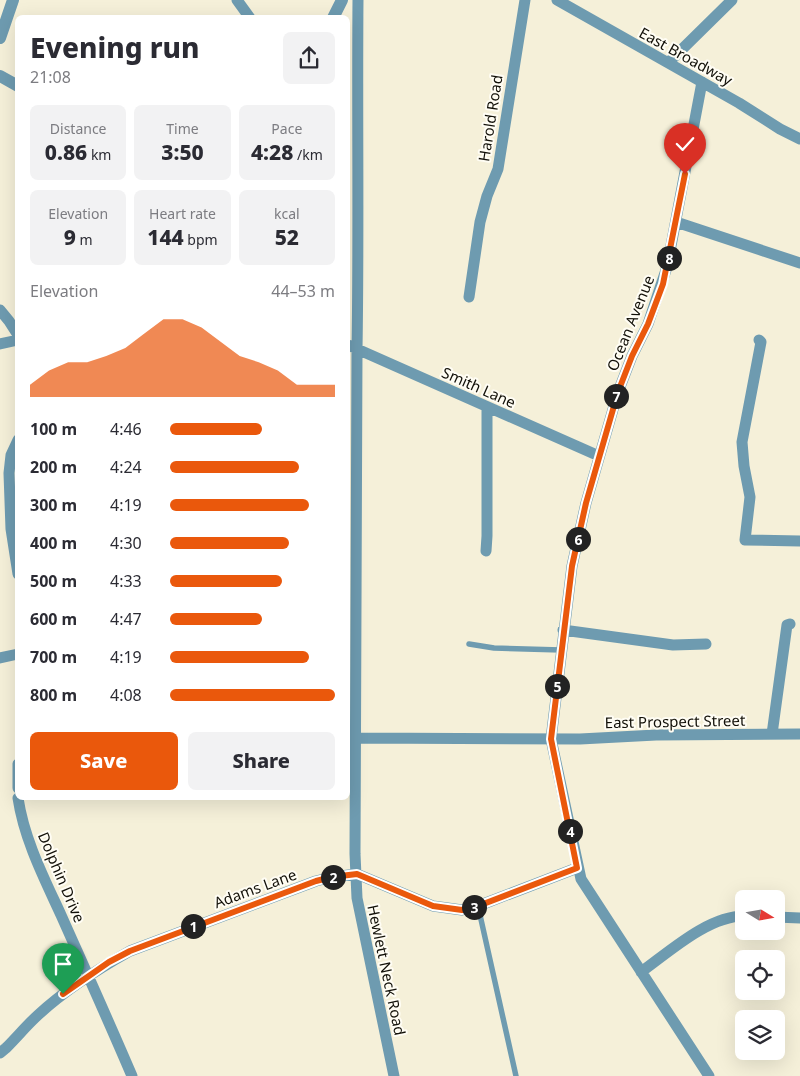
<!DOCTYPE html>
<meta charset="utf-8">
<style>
:root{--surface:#fff;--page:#f2f2f3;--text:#2b2b33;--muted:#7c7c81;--accent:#ea580c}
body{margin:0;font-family:"Noto Sans",sans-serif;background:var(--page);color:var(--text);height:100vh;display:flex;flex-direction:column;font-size:19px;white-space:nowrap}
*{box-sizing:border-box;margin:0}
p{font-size:16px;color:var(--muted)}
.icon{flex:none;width:28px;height:28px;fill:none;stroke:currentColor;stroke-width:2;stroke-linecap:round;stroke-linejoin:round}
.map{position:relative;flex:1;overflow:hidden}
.side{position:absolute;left:15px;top:15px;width:335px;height:785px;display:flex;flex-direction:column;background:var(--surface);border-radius:8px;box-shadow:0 5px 20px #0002}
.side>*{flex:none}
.needle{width:32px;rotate:101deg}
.controls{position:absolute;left:735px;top:890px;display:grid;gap:10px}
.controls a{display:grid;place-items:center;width:50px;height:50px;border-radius:8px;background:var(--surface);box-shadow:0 5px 20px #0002;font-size:25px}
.pin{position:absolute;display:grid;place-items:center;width:42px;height:42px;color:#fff;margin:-51px -21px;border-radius:50% 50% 50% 0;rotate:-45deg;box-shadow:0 0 5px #0007}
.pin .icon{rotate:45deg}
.km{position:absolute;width:25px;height:25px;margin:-12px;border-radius:50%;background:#222;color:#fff;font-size:14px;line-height:25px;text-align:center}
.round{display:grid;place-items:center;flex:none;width:52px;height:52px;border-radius:8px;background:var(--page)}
.overview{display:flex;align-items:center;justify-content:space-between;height:85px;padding:0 15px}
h1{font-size:28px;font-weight:800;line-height:38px}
.metrics{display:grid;grid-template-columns:repeat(3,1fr);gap:8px;height:85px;padding:5px 15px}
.metrics div{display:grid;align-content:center;border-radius:8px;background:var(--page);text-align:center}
.metrics b{font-size:21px;font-weight:800}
.metrics small{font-size:14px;font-weight:400}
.metrics p{font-size:14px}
.chart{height:140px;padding:10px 15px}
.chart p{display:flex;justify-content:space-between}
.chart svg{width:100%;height:90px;margin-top:5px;fill:var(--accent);opacity:.7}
.cta{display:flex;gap:10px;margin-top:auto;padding:10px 15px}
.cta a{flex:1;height:58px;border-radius:8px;background:var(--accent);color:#fff;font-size:20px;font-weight:800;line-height:58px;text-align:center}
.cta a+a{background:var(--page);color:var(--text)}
ul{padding:0 15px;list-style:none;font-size:16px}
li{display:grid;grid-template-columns:80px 60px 1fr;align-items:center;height:38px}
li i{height:12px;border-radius:6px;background:var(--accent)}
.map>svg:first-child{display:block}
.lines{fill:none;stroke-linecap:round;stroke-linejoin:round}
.service{stroke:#6e9bb0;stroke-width:5.5}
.minor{stroke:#6e9bb0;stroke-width:11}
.tertiary{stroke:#6e9bb0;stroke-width:12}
.route-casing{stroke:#fff;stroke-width:10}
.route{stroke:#ea580c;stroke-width:6}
.labels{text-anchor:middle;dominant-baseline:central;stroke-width:4;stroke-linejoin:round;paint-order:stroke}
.street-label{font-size:15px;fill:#121008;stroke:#fffdf4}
</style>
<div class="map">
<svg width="800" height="1076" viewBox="0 0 800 1076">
<rect width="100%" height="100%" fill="#f5f0d9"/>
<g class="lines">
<path class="service" d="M 469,644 L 494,648 L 561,650
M 478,906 L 516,1076"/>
<path class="minor" d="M 237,0 L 250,18
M 358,0 C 357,116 359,233 357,349 L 355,854 L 357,898 L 394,1076
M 557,0 L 739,103 L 780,129 L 800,139
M 668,63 L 732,0
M 702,82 L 667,267 L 648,324 L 632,356 L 618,392 L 586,503 L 572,566 L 551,739 L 581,879 L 709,1076
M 676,222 L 800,263
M 469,297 L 480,222 L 487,196 L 498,169 L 525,0
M 0,310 L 9,321 L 18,335
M 759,340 L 761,342 L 742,442 L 744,466 L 750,497 L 745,540 L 800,541
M 0,344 L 18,340
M 348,345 L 599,456
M 18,440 L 11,455 L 9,473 L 11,529 L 18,574
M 486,551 L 487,536 L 487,407
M 563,630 L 673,645 L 706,644
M 0,658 L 18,654
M 772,734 L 787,625 L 790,624
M 348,736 L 357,738 L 580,739 L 656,735 L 800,734
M 18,764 L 18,788
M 18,798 C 24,839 44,878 61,915 C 85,969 109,1022 132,1076
M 776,917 L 800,918
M 641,972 C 669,952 708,916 744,916
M 0,1053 L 6,1048 C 17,1037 27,1025 38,1015 C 65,990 98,969 130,951 L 316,881 L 332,877 L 357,874 L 433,906 L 462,910 L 478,906 L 577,868"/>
<path class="tertiary" d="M 333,18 L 342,0
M 0,38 L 13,0
M 0,76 L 18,86"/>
</g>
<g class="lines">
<defs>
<path id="route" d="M 63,994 L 109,962 L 130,951 L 316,881 L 332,877 L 357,874 L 433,906 L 462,910 L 478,906 L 577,868 L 551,739 L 572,566 L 586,503 L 618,392 L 632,356 L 648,324 L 663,284 L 685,174"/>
</defs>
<use href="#route" class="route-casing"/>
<use href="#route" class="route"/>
</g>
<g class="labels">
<g class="street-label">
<text transform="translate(686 56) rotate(29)">East Broadway</text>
<text transform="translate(490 118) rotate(-81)">Harold Road</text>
<text transform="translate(630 323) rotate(-68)">Ocean Avenue</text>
<text transform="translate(479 387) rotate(24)">Smith Lane</text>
<text transform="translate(675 721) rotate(-1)">East Prospect Street</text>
<text transform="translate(62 877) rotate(67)">Dolphin Drive</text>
<text transform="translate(255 888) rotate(-20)">Adams Lane</text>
<text transform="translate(387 970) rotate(78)">Hewlett Neck Road</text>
</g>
</g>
</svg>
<div class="controls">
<a><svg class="needle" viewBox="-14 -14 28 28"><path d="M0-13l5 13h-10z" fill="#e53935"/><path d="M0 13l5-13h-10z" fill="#7c7c81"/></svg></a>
<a><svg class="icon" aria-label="locate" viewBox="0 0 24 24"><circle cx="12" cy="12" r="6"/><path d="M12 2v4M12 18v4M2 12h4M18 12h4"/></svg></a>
<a><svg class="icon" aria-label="layers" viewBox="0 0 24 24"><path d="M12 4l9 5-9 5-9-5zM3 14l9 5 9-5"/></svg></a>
</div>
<div class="pin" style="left:63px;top:994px;background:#1e9e55"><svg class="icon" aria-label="arrive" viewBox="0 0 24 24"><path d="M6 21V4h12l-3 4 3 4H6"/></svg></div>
<div class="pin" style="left:685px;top:174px;background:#d93025"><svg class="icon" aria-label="check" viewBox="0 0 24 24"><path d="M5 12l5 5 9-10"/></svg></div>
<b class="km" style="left:193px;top:926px">1</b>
<b class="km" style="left:333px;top:877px">2</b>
<b class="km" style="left:474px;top:907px">3</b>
<b class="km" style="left:570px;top:831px">4</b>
<b class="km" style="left:557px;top:686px">5</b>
<b class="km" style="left:578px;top:539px">6</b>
<b class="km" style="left:616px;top:396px">7</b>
<b class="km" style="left:669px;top:258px">8</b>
<section class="side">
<div class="overview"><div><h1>Evening run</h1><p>21:08</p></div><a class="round"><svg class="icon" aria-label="share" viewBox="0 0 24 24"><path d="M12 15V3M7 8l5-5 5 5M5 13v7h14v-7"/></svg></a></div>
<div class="metrics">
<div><p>Distance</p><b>0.86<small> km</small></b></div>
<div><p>Time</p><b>3:50</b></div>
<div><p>Pace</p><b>4:28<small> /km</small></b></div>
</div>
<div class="metrics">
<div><p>Elevation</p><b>9<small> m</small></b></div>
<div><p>Heart rate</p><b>144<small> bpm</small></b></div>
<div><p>kcal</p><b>52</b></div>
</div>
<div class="chart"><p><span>Elevation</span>44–53 m</p>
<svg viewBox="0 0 160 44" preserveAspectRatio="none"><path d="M0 44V38L10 31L20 27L30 27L40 24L50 20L60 13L70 6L80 6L90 10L100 17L110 24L120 27L130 31L140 38L150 38L160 38V44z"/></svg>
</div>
<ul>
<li><b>100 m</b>4:46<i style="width:56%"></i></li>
<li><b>200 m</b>4:24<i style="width:78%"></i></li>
<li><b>300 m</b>4:19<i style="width:84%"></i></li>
<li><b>400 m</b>4:30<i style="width:72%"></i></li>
<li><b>500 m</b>4:33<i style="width:68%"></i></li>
<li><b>600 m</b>4:47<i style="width:56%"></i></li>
<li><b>700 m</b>4:19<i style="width:84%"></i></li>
<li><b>800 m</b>4:08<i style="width:100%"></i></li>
</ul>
<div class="cta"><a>Save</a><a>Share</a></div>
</section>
</div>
